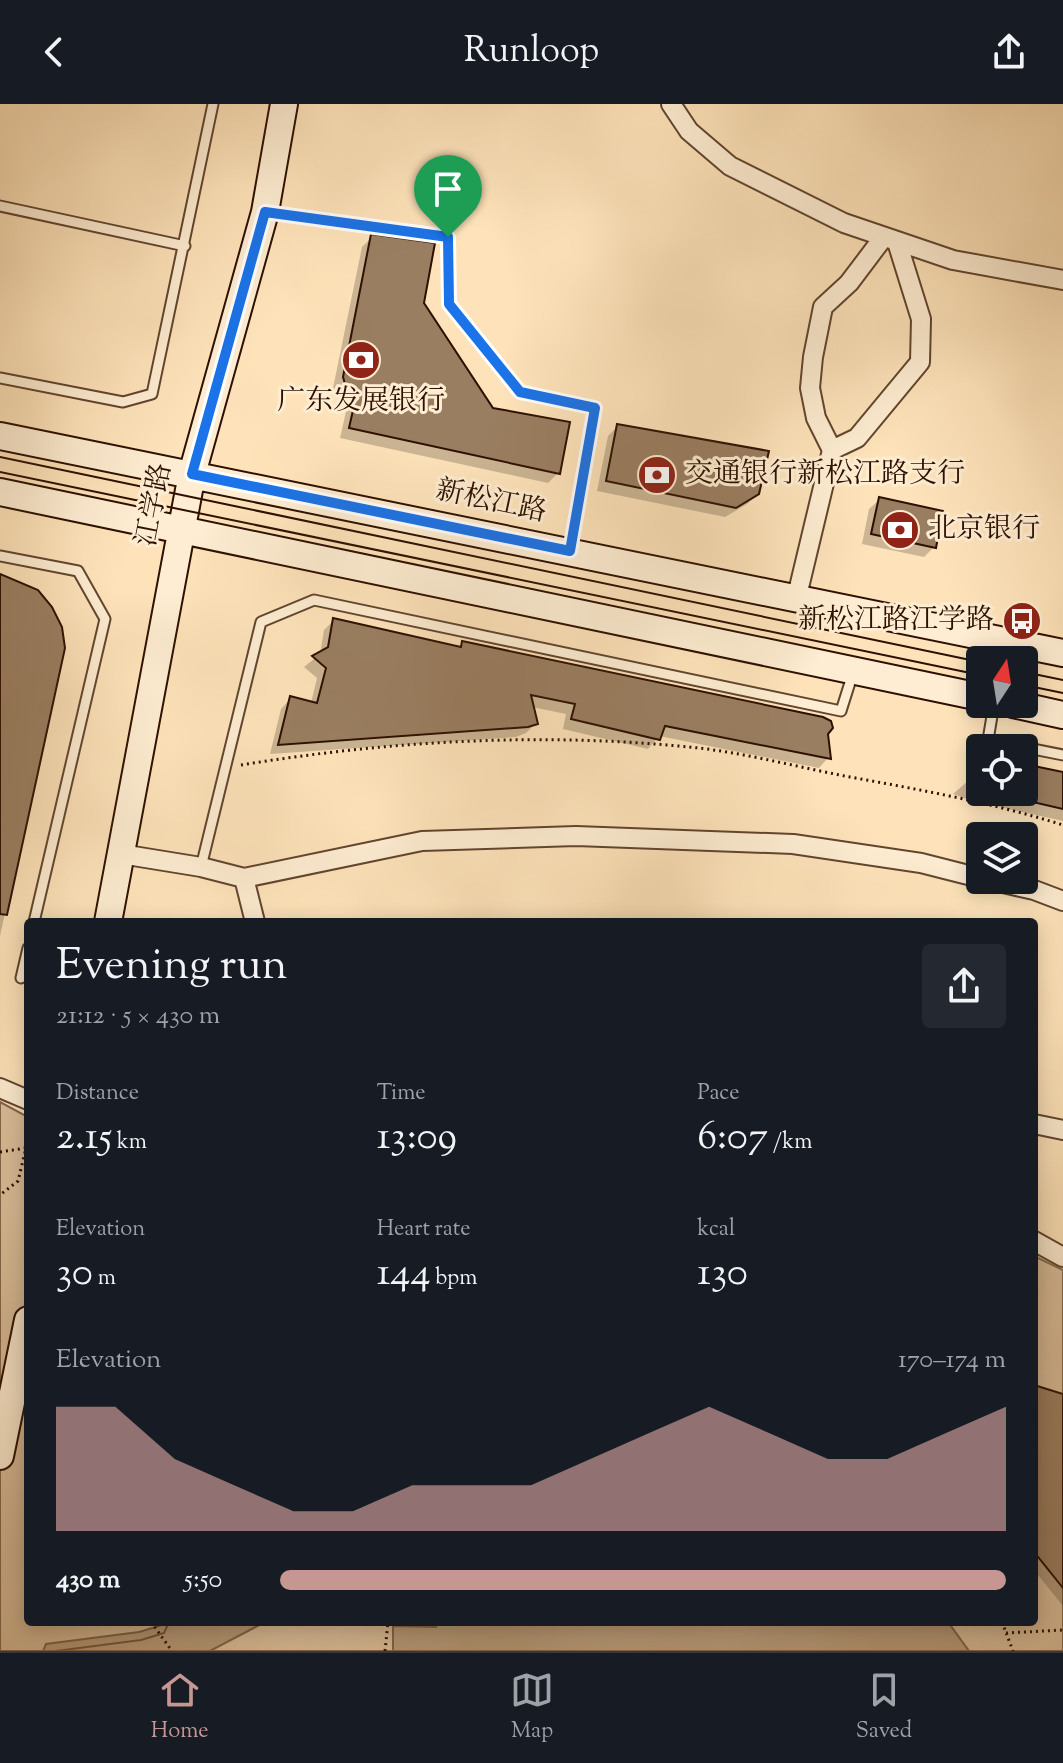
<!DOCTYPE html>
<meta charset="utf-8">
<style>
:root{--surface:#171b24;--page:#242831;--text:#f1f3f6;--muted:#9ea1a6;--line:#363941;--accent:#c59692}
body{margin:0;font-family:"Sorts Mill Goudy","Noto Serif SC",serif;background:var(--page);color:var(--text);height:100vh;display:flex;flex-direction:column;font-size:30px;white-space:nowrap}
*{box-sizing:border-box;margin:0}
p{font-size:26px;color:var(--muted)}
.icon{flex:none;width:44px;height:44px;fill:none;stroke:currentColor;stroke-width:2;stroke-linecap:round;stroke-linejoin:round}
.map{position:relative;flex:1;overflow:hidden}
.details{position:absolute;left:24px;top:814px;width:1014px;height:708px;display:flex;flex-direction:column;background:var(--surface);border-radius:8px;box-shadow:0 4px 20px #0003}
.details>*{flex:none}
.needle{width:52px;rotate:12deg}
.buttons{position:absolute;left:966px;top:542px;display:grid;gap:16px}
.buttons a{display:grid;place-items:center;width:72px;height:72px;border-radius:8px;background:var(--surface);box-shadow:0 4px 20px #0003;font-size:40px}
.pin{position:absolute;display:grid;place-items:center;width:68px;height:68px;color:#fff;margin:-82px -34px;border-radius:50% 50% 50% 0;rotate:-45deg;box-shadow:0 0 8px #0007}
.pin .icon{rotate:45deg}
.round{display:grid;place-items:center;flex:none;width:84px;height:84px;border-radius:8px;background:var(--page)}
.headline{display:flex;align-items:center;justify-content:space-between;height:136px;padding:0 32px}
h1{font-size:44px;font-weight:600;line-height:60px}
.stats{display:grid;grid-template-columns:repeat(3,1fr);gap:12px;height:136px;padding:8px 32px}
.stats div{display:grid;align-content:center}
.stats b{font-size:40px;font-weight:600}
.stats small{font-size:22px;font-weight:400}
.stats p{font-size:22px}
.chart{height:224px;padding:16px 32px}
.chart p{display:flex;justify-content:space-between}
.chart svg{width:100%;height:144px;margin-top:8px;fill:var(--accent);opacity:.7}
ul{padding:0 32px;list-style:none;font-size:26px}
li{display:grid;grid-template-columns:128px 96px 1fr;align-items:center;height:60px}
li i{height:20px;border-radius:10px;background:var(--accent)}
header{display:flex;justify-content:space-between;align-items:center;height:104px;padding:0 32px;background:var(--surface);font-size:36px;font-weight:600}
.tabs{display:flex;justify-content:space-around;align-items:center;height:112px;border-top:2px solid var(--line);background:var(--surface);font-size:22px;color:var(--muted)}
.tabs a{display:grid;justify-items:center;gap:4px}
.tabs .current{color:var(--accent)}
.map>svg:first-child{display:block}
.green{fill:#dabf9b;stroke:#84684e;stroke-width:2}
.water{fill:#b79b7b;stroke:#80634a;stroke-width:2}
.shadow{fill:#0003}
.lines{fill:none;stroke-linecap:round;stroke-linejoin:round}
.shore{stroke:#72563e;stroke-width:2}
.building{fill:#9a7e61;stroke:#2d1001;stroke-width:2}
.lane-casing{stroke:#61452f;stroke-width:13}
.street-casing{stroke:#61452f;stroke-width:22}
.secondary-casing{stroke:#2d1001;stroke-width:30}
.path{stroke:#2d1001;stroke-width:3;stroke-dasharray:2 4;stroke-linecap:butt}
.lane{stroke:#feedd2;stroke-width:9}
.street{stroke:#feedd2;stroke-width:18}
.secondary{stroke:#feedd2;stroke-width:26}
.tram{stroke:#2d1001;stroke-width:2}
.route-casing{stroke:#fff;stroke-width:16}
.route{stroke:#1a73e8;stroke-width:10}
.labels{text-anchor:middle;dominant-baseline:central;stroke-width:6;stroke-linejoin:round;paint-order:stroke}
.poi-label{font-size:28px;fill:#2d1001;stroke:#feedd2;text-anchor:start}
.street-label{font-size:28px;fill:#2d1001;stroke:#feedd2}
</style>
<header><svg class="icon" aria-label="back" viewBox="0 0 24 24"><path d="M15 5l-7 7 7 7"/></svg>Runloop<svg class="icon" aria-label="share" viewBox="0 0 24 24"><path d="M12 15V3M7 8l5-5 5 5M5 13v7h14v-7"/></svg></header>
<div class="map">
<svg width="1063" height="1547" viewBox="0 0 1063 1547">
<rect width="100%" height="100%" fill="#fee3ba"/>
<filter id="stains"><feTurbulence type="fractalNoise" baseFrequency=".0025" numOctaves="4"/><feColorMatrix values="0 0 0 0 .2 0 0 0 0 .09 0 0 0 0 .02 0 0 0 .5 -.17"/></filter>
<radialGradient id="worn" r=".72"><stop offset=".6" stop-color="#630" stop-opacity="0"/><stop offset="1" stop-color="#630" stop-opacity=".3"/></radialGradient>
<path class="green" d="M 0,998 L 28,1013 L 28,1518 L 1034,1518 L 1034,1152 L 1063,1166 L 1063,1547 L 0,1547 Z"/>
<path class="water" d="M 172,1518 L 265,1518 L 210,1547 L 43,1547 L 46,1540 L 139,1528 Z
M 437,1518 L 948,1518 L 969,1547 L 393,1547 L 393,1522 L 436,1523 Z"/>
<path class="shadow" d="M 372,133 L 421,200 L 492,306 L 558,369 L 548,379 L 340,334 L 347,303 L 335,291 L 333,284 L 362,143 Z
M 618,322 L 758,389 L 747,400 L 725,413 L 597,387 L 608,332 Z
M 880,395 L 934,443 L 924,453 L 862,440 L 869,405 Z
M 0,473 L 63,544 L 0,832 Z
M 334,516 L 458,544 L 463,540 L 826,629 L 828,654 L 819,664 L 659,632 L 648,645 L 563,625 L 566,610 L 532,603 L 536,619 L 526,629 L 516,633 L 270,650 L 281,605 L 291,594 L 311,599 L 317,574 L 304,563 L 320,550 L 324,526 Z
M 978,648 L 980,688 L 1024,688 L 1024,662 L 1063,670 L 1063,717 L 969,696 L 953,690 L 969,676 L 968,658 Z
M 1034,1284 L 1063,1292 L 1063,1502 L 1034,1466 Z"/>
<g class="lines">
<path class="shore" d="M 56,1547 L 141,1536 L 164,1529 L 169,1518"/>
</g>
<path class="building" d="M 371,130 L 435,139 L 424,199 L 493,304 L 570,318 L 560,370 L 349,324 L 356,293 L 345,280 L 343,273 Z
M 617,320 L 769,347 L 759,390 L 736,404 L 606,377 Z
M 879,393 L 943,407 L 936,444 L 871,430 Z
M 0,470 L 38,486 L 52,503 L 62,523 L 65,544 L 7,811 L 0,810 Z
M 333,514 L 461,543 L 462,537 L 823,613 L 831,617 L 833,624 L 828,630 L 831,655 L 665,622 L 660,636 L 571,615 L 575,600 L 531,591 L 538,620 L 528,623 L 278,641 L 290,592 L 317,599 L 326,564 L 312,552 L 328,543 Z
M 1024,660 L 1063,668 L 1063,705 L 1024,696 Z
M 1034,1281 L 1063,1290 L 1063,1484 L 1034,1448 Z"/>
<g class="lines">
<defs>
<path id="lane" d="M 0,102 L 185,142
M 267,109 L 448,133 L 449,200 L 520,288 L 595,304 L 571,444
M 0,274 L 123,298 L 152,290 L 213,0
M 0,452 L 78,467 L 105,515 L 34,818
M 994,600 L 988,636 L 1063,651
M 201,763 L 261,518 L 314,496 L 841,607 L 853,569
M 21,874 L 28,844"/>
<path id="street" d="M 671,0 L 689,27 L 730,62 L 844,119 L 953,156 L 1063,176
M 832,346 L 816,314 L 810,284 L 813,253 L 823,203 L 849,179 L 883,134
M 796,496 L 832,346 L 857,334 L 920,258 L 921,215 L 897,138
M 121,750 L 201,763 L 244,774 L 422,737 L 576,732 L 793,740 L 921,759 L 980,774
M 244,774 L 255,818
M 990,776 L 1034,786 L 1063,797
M 0,984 L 28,996
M 1034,1020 L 1063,1026
M 1034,1137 L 1063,1153"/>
<path id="secondary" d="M 0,332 L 1063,549
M 0,388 L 980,593
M 1013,600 L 1063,611
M 108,818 L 192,370 L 265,108 L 284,0
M 0,1352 L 28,1216"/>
</defs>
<use href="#lane" class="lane-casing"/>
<use href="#street" class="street-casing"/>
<use href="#secondary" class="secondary-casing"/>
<path class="path" d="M 241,661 C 388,637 540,628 689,643 C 742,648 797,663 850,673 C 922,686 993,699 1063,721
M 0,1048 L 26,1044 L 18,1077 L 0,1091
M 151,1518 L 172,1547
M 1002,1518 L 1013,1547
M 1006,1529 L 1063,1526
M 385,1547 L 388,1518"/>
<use href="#lane" class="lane"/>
<use href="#street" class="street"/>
<use href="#secondary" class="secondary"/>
<path class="tram" d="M 0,353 L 980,558
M 0,368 L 980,571
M 1024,568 L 1063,576
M 1024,581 L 1063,589"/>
</g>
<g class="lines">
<defs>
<path id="route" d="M 265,108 L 448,133 L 449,200 L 520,288 L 595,304 L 570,447 L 192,370 Z"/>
</defs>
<use href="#route" class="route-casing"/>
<use href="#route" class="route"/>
</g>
<defs>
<symbol id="bank-disc" viewBox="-11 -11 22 22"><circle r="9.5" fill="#8f2418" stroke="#feedd2"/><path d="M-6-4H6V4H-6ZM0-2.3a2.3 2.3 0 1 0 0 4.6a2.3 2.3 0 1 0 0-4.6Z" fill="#fff"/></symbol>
<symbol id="bus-disc" viewBox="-11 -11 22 22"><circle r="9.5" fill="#8f2418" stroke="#feedd2"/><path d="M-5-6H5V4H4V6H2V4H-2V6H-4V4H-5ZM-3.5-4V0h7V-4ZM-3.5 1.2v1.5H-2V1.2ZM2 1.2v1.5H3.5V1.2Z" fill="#fff"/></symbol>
</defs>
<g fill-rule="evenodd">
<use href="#bank-disc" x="339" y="234" width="44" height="44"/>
<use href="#bank-disc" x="635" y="349" width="44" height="44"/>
<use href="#bank-disc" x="878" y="404" width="44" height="44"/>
<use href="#bus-disc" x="1000" y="495" width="44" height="44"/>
</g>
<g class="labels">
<g class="poi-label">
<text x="361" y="298" text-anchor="middle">广东发展银行</text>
<text x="685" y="371">交通银行新松江路支行</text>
<text x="928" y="426">北京银行</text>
<text x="994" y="517" text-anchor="end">新松江路江学路</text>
</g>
<g class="street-label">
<text transform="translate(491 398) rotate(12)">新松江路</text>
<text transform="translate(155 401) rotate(-79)">江学路</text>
</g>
</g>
<rect width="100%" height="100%" filter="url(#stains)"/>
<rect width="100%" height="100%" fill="url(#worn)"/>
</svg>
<div class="buttons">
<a><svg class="needle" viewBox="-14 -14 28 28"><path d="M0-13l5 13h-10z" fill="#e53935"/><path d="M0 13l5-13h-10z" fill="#9ea1a6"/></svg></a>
<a><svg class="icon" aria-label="locate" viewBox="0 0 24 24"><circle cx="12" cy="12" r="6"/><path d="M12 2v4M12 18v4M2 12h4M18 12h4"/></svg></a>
<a><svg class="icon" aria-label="layers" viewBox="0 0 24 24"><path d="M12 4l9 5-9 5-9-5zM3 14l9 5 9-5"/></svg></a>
</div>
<div class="pin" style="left:448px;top:133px;background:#1e9e55"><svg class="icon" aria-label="arrive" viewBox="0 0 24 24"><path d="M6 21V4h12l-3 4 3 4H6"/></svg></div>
<section class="details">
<div class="headline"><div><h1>Evening run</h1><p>21:12 · 5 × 430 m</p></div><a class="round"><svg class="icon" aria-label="share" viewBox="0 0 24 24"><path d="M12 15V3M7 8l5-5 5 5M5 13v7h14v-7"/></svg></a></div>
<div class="stats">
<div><p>Distance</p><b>2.15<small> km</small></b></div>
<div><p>Time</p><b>13:09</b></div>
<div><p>Pace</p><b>6:07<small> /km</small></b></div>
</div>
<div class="stats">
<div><p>Elevation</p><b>30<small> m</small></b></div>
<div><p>Heart rate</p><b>144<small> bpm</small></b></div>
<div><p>kcal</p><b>130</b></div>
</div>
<div class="chart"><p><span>Elevation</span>170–174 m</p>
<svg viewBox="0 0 160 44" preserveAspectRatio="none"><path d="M0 44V6L10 6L20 22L30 30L40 38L50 38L60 30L70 30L80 30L90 22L100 14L110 6L120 14L130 22L140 22L150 14L160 6V44z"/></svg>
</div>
<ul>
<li><b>430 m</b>5:50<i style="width:100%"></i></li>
</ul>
</section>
</div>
<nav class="tabs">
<a class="current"><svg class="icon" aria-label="home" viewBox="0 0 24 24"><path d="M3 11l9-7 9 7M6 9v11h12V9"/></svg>Home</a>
<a><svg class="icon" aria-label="map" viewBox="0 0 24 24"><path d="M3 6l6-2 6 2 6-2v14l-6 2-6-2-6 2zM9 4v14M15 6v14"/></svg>Map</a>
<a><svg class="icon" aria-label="saved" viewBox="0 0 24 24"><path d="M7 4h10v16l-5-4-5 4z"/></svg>Saved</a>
</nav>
